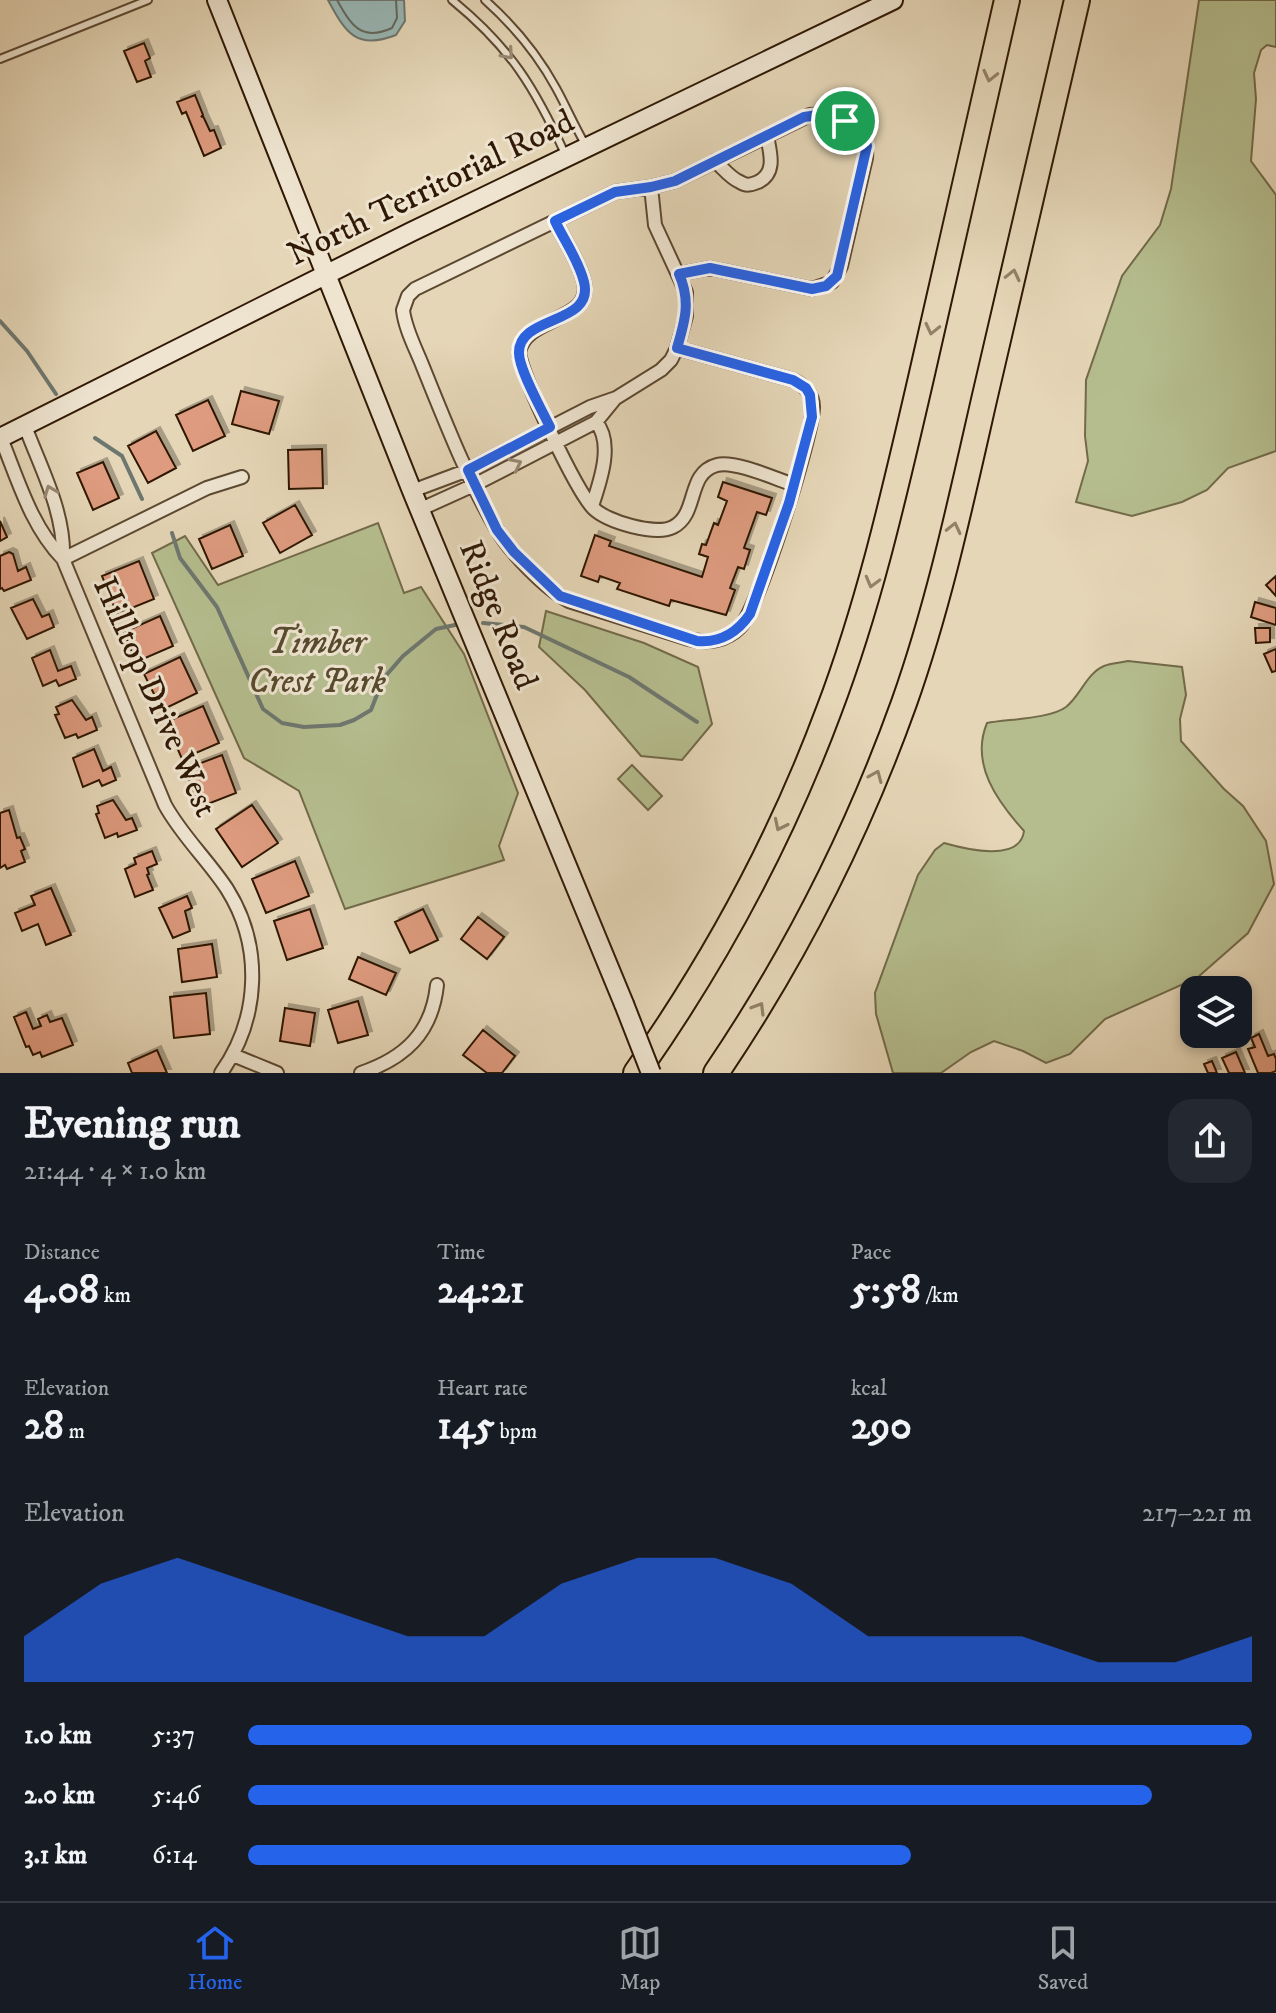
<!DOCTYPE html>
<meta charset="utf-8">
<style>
:root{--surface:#171b24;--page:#242831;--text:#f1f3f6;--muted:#9ea1a6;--line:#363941;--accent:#2563eb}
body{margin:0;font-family:"IM FELL DW Pica",serif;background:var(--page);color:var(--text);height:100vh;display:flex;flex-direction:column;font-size:30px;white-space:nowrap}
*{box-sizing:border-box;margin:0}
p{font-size:26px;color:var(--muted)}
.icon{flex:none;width:44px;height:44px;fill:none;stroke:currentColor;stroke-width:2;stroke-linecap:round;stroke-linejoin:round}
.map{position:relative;height:1073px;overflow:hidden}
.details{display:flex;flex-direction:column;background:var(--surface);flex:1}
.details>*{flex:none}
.tools{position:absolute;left:1180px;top:976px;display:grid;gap:16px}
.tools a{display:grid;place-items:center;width:72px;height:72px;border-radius:16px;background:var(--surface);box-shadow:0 4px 12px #0003;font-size:40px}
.pin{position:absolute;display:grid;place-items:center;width:68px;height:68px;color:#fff;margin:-34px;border:4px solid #fff;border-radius:50%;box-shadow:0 2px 8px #0007}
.round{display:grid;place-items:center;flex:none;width:84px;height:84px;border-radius:24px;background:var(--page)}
.summary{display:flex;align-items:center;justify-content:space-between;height:136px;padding:0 24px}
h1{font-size:44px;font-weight:700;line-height:60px}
.figures{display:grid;grid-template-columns:repeat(3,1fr);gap:12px;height:136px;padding:8px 24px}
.figures div{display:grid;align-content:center}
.figures b{font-size:40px;font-weight:700}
.figures small{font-size:22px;font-weight:400}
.figures p{font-size:22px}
.chart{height:224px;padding:16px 24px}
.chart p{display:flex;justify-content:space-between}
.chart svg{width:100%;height:144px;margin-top:8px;fill:var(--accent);opacity:.7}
ul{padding:0 24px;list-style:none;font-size:26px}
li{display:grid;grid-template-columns:128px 96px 1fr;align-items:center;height:60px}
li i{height:20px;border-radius:10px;background:var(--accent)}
.tabs{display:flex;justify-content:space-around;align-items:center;height:112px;border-top:2px solid var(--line);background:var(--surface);font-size:22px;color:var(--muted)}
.tabs a{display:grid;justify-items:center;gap:4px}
.tabs .current{color:var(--accent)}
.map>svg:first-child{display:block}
.green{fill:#b5bd8e;stroke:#726a49;stroke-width:2}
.water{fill:#98b7b6;stroke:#6e776f;stroke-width:2}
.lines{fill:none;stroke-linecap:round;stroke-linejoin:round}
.shore{stroke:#64685d;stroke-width:2}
.stream{stroke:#6e776f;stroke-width:4}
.building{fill:#de9b7f;stroke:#2f1804;stroke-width:2;filter:url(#shadow)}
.lane-casing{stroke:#5c4831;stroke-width:10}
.street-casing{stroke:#5c4831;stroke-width:16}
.secondary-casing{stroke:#2f1804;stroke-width:22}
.highway-casing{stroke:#2f1804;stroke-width:28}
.lane{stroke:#eee4d0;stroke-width:6}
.street{stroke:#eee4d0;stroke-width:12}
.secondary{stroke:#eee4d0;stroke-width:18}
.highway{stroke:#e5d6b7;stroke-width:24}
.secondary-bridge-casing{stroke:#2f1804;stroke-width:22;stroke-linecap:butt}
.secondary-bridge{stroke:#eee4d0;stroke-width:18}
.oneway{stroke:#988874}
.oneway2{stroke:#938066}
.route-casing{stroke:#fff;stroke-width:16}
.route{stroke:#2563eb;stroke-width:10}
.labels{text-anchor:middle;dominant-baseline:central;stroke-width:6;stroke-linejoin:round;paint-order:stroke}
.street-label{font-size:34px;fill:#2f1804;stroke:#eee4d0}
.park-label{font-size:34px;font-style:italic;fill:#574a2d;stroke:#eee4d0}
</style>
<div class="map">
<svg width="1276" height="1073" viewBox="0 0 1276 1073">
<defs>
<filter id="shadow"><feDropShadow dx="4" dy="-4" stdDeviation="0" flood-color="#0004"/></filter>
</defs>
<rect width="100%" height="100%" fill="#e5d6b7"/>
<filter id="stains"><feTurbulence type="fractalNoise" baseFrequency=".0025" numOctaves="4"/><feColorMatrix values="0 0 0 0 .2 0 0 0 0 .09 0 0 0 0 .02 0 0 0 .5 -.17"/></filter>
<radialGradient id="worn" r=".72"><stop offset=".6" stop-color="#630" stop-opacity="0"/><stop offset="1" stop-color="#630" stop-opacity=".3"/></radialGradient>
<path class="green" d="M 1199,0 L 1276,0 L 1276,47 L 1267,45 L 1261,50 L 1254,73 L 1256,99 L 1251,161 L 1276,195 L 1276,451 L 1228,468 L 1207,490 L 1182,502 L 1132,516 L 1076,502 L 1088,461 L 1085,436 L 1086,380 L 1122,276 L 1160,225 L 1171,189 Z
M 378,523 L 404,593 L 421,587 L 464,654 L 518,793 L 499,846 L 504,860 L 345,909 L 299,791 L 244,758 L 152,553 L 185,536 L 218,585 Z
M 546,611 L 644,643 L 698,667 L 712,724 L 682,760 L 641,756 L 585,690 L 539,647 Z
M 1128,661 L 1182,667 L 1186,695 L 1180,719 L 1181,741 L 1224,789 L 1243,806 L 1266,841 L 1274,884 L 1248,933 L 1197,978 L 1105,1019 L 1070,1054 L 1046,1063 L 1023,1051 L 994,1041 L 971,1052 L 941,1073 L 893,1073 L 876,1014 L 875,993 L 918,875 L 935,850 L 944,843 C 965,849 1020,863 1024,831 C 997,801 970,764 987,723 C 1007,719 1050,719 1066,707 C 1080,696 1087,673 1104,666 C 1111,663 1120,663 1128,661 Z
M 632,765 L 662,796 L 648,810 L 618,779 Z"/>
<path class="water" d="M 328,0 L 404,0 L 405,21 L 396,35 C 357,50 346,34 328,0 Z"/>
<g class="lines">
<path class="shore" d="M 337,0 C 351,25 361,42 392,28 L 397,18 L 396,0"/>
<path class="stream" d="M 0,321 L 27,351 L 56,394
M 95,438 L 122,456 L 142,499
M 172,533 L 180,558 L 217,607 L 263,709 L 282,723 L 304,727 L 340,725 L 354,720 L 371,710 L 383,679 L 403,656 L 436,629 L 455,625
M 483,623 L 524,627 L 629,677 L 697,722"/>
</g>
<path class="building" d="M 144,43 L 150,58 L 145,61 L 151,77 L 137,82 L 124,51 Z
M 195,95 L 203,115 L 201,117 L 203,116 L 210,131 L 214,130 L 221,148 L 204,156 L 186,112 L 182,114 L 177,102 Z
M 241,391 L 279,401 L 269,434 L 232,424 Z
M 208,400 L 225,436 L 193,451 L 176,415 Z
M 156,431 L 176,468 L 148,483 L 128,446 Z
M 322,449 L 323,488 L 289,489 L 288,450 Z
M 103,462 L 119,498 L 93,510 L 77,473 Z
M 723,482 L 772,498 L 766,515 L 757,512 L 744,548 L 750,550 L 744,569 L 738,567 L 730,588 L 735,590 L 726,615 L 671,600 L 669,606 L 617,589 L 620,583 L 600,576 L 598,582 L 581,576 L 595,535 L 611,541 L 609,546 L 702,577 L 708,557 L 699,554 L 702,544 L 706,545 L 714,523 L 718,525 L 727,501 L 718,497 Z
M 295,505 L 312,535 L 280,553 L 263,523 Z
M 0,521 L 7,537 L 0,541 Z
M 230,525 L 243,556 L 212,569 L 199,539 Z
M 9,552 L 13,554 L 18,571 L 26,567 L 31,580 L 4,591 L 2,588 L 0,589 L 0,556 Z
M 139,561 L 154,599 L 117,614 L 102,576 Z
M 1276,576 L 1276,596 L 1266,585 Z
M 33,599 L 42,617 L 49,614 L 54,627 L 27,639 L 11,608 Z
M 1255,602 L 1276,608 L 1276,625 L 1251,617 Z
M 160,616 L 173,646 L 136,662 L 124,632 Z
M 1255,628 L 1270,628 L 1270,642 L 1256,643 Z
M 1276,649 L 1276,671 L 1272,672 L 1264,654 Z
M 50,650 L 58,671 L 71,666 L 76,679 L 59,686 L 56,680 L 43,686 L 32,658 Z
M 180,657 L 197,693 L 162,710 L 144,674 Z
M 72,700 L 86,720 L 92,717 L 97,730 L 78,738 L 76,734 L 65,738 L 55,715 L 59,714 L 56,707 Z
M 203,706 L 219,743 L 182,759 L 166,722 Z
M 94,749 L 103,771 L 111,767 L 116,780 L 102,786 L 99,780 L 83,787 L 73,758 Z
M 222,755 L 236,793 L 200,807 L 185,769 Z
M 113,800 L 126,820 L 132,818 L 137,830 L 118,837 L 117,833 L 105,838 L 96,814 L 99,813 L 97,806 Z
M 252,805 L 278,843 L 242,867 L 216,829 Z
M 9,810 L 17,838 L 20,837 L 25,849 L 21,851 L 25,862 L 7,869 L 5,865 L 0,868 L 0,813 Z
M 152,851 L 157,864 L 147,868 L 149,874 L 147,875 L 153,890 L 135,897 L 125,869 L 136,864 L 134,858 Z
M 295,861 L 309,896 L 266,913 L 252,879 Z
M 51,888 L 71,935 L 46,945 L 38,924 L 22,931 L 15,913 L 35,905 L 31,896 Z
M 187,896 L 192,908 L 185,911 L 190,931 L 173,938 L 159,908 Z
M 310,909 L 323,948 L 287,960 L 274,921 Z
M 423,909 L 438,940 L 410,953 L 395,922 Z
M 478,917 L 504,937 L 487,959 L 461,939 Z
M 212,944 L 217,977 L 182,982 L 178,949 Z
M 358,957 L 396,973 L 386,995 L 349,979 Z
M 206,993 L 210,1034 L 174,1038 L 170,997 Z
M 358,1001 L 368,1035 L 338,1043 L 328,1010 Z
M 285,1008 L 315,1013 L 310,1046 L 280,1041 Z
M 26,1012 L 33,1029 L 41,1026 L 38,1019 L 47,1015 L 50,1022 L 62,1018 L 73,1045 L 42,1057 L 40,1052 L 33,1055 L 29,1046 L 26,1047 L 14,1017 Z
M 483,1030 L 515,1056 L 502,1073 L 487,1073 L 463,1055 Z
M 1259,1034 L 1268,1056 L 1274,1054 L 1276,1059 L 1276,1071 L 1271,1073 L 1258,1073 L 1248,1049 L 1255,1047 L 1251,1038 Z
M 157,1050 L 167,1073 L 132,1073 L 128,1063 Z
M 1236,1052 L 1245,1073 L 1229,1073 L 1222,1058 Z
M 1212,1061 L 1217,1073 L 1208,1073 L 1204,1064 Z"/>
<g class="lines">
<defs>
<path id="lane" d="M 452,0 C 511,48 535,88 566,156
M 485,0 C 513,25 538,55 556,88 C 566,106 574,125 585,144
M 0,59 L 148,0"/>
<path id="street" d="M 715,161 C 723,168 730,178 740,182 C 746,186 751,185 758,182 C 777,173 770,152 767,136
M 555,221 C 564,240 579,261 584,282 C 594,322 524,316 519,353 C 523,379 576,490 593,508 C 607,522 656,536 673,527 C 699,514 686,473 717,465 C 734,460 776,479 794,485
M 677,348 L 793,380 C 804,385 813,394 813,407 C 813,435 758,610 740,627 C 726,641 707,644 689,639 L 569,601 C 545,589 510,552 496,528 C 467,478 445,421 423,367 C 416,349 405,329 403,310 L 408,296 L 415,289 L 615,192 L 651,187 L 675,181 L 810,115 C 840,112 869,125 866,158 L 841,266 L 832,282 L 812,289 L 710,268 L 679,274
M 25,426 C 41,469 65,512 63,559
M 1,438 C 18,480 31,526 63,559 L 165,805 C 182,836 208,860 227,889 C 263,946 260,1018 221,1073
M 412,491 L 468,470 L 590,407 L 616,398 L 661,370 L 671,360 L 677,348 L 686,316 L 686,292 L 655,225 L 651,187
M 592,506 C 600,482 614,443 596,422
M 421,509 L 474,485 L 596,422 L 614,400
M 63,559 L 207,488 L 242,477
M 233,1055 L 277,1073
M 361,1073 C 405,1058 432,1033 437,985"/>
<path id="secondary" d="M 217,0 L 412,491 L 624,1004
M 0,438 L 411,232 L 893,0"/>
<path id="highway" d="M 636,1073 C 715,961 781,839 829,710 C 870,602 895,490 921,378 C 950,252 978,126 1007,0
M 716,1073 C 794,958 857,834 904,703 C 939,604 961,501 984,400 C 1015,267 1046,133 1077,0"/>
</defs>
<use href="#lane" class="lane-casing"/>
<use href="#street" class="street-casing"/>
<use href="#secondary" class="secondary-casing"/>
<use href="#highway" class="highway-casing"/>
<use href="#lane" class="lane"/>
<use href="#street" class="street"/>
<use href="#secondary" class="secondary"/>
<use href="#highway" class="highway"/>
<defs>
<path id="secondary-bridge" d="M 624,1004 L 651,1073"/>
</defs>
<use href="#secondary-bridge" class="secondary-bridge-casing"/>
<use href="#secondary-bridge" class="secondary-bridge"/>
</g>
<defs><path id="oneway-chevron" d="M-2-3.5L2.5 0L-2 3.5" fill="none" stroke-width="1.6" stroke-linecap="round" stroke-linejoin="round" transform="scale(2)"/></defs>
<g class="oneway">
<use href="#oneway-chevron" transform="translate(508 54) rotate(49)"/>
<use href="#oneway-chevron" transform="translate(516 464) rotate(-27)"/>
<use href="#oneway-chevron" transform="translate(50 491) rotate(-111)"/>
</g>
<g class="oneway2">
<use href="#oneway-chevron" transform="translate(990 76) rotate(103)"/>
<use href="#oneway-chevron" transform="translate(1013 275) rotate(-77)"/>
<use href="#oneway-chevron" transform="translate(932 329) rotate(103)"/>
<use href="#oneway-chevron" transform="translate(954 528) rotate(-77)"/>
<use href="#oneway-chevron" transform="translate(872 582) rotate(105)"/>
<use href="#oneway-chevron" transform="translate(876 776) rotate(-67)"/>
<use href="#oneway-chevron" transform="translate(780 825) rotate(116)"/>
<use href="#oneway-chevron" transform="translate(759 1008) rotate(-59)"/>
</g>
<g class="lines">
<defs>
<path id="route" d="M 818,115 C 840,118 861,123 867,146 L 837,276 L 826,286 L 812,289 L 710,268 L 679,274 C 691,301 685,321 677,348 L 793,380 L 806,388 L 810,395 L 812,417 L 789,503 L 750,614 C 737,633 720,643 697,641 L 560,596 L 514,552 L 497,530 L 468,470 L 550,427 C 542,410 519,370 519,353 C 518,315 595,325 584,282 C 579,261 564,240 555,221 L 615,192 L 651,187 L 675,181 L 804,117 Z"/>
</defs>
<use href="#route" class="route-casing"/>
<use href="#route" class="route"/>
</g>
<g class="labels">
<g class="street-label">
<text transform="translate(431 188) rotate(-26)">North Territorial Road</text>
<text transform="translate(498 615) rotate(68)">Ridge Road</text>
<text transform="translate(155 697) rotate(66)">Hilltop Drive West</text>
</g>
<g class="park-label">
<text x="317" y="643">Timber<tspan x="317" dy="39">Crest Park</tspan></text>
</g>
</g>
<rect width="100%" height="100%" filter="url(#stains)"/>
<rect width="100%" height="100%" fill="url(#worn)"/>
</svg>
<div class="tools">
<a><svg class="icon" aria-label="layers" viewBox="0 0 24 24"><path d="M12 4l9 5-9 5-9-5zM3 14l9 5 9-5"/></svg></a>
</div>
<div class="pin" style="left:845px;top:121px;background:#1e9e55"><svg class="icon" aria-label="arrive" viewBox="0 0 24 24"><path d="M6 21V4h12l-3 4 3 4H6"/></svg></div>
</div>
<section class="details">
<div class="summary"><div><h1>Evening run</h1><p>21:44 · 4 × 1.0 km</p></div><a class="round"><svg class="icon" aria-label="share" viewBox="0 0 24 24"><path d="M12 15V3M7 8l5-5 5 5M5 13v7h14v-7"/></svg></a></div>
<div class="figures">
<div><p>Distance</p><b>4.08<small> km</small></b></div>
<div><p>Time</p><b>24:21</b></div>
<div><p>Pace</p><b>5:58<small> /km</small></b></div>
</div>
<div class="figures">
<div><p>Elevation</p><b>28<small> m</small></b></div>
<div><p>Heart rate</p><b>145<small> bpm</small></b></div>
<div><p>kcal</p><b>290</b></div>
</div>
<div class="chart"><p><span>Elevation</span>217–221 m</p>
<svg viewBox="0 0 160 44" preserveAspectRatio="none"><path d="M0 44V30L10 14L20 6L30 14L40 22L50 30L60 30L70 14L80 6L90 6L100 14L110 30L120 30L130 30L140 38L150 38L160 30V44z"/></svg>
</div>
<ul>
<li><b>1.0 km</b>5:37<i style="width:100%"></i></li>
<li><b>2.0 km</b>5:46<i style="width:90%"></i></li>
<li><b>3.1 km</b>6:14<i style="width:66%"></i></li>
</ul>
</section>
<nav class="tabs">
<a class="current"><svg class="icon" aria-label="home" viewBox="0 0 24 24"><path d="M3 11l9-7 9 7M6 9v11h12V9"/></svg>Home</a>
<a><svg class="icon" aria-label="map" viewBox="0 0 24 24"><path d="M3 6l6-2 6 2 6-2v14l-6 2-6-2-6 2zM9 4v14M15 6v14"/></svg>Map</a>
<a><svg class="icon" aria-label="saved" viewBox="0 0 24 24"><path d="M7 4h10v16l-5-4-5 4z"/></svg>Saved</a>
</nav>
